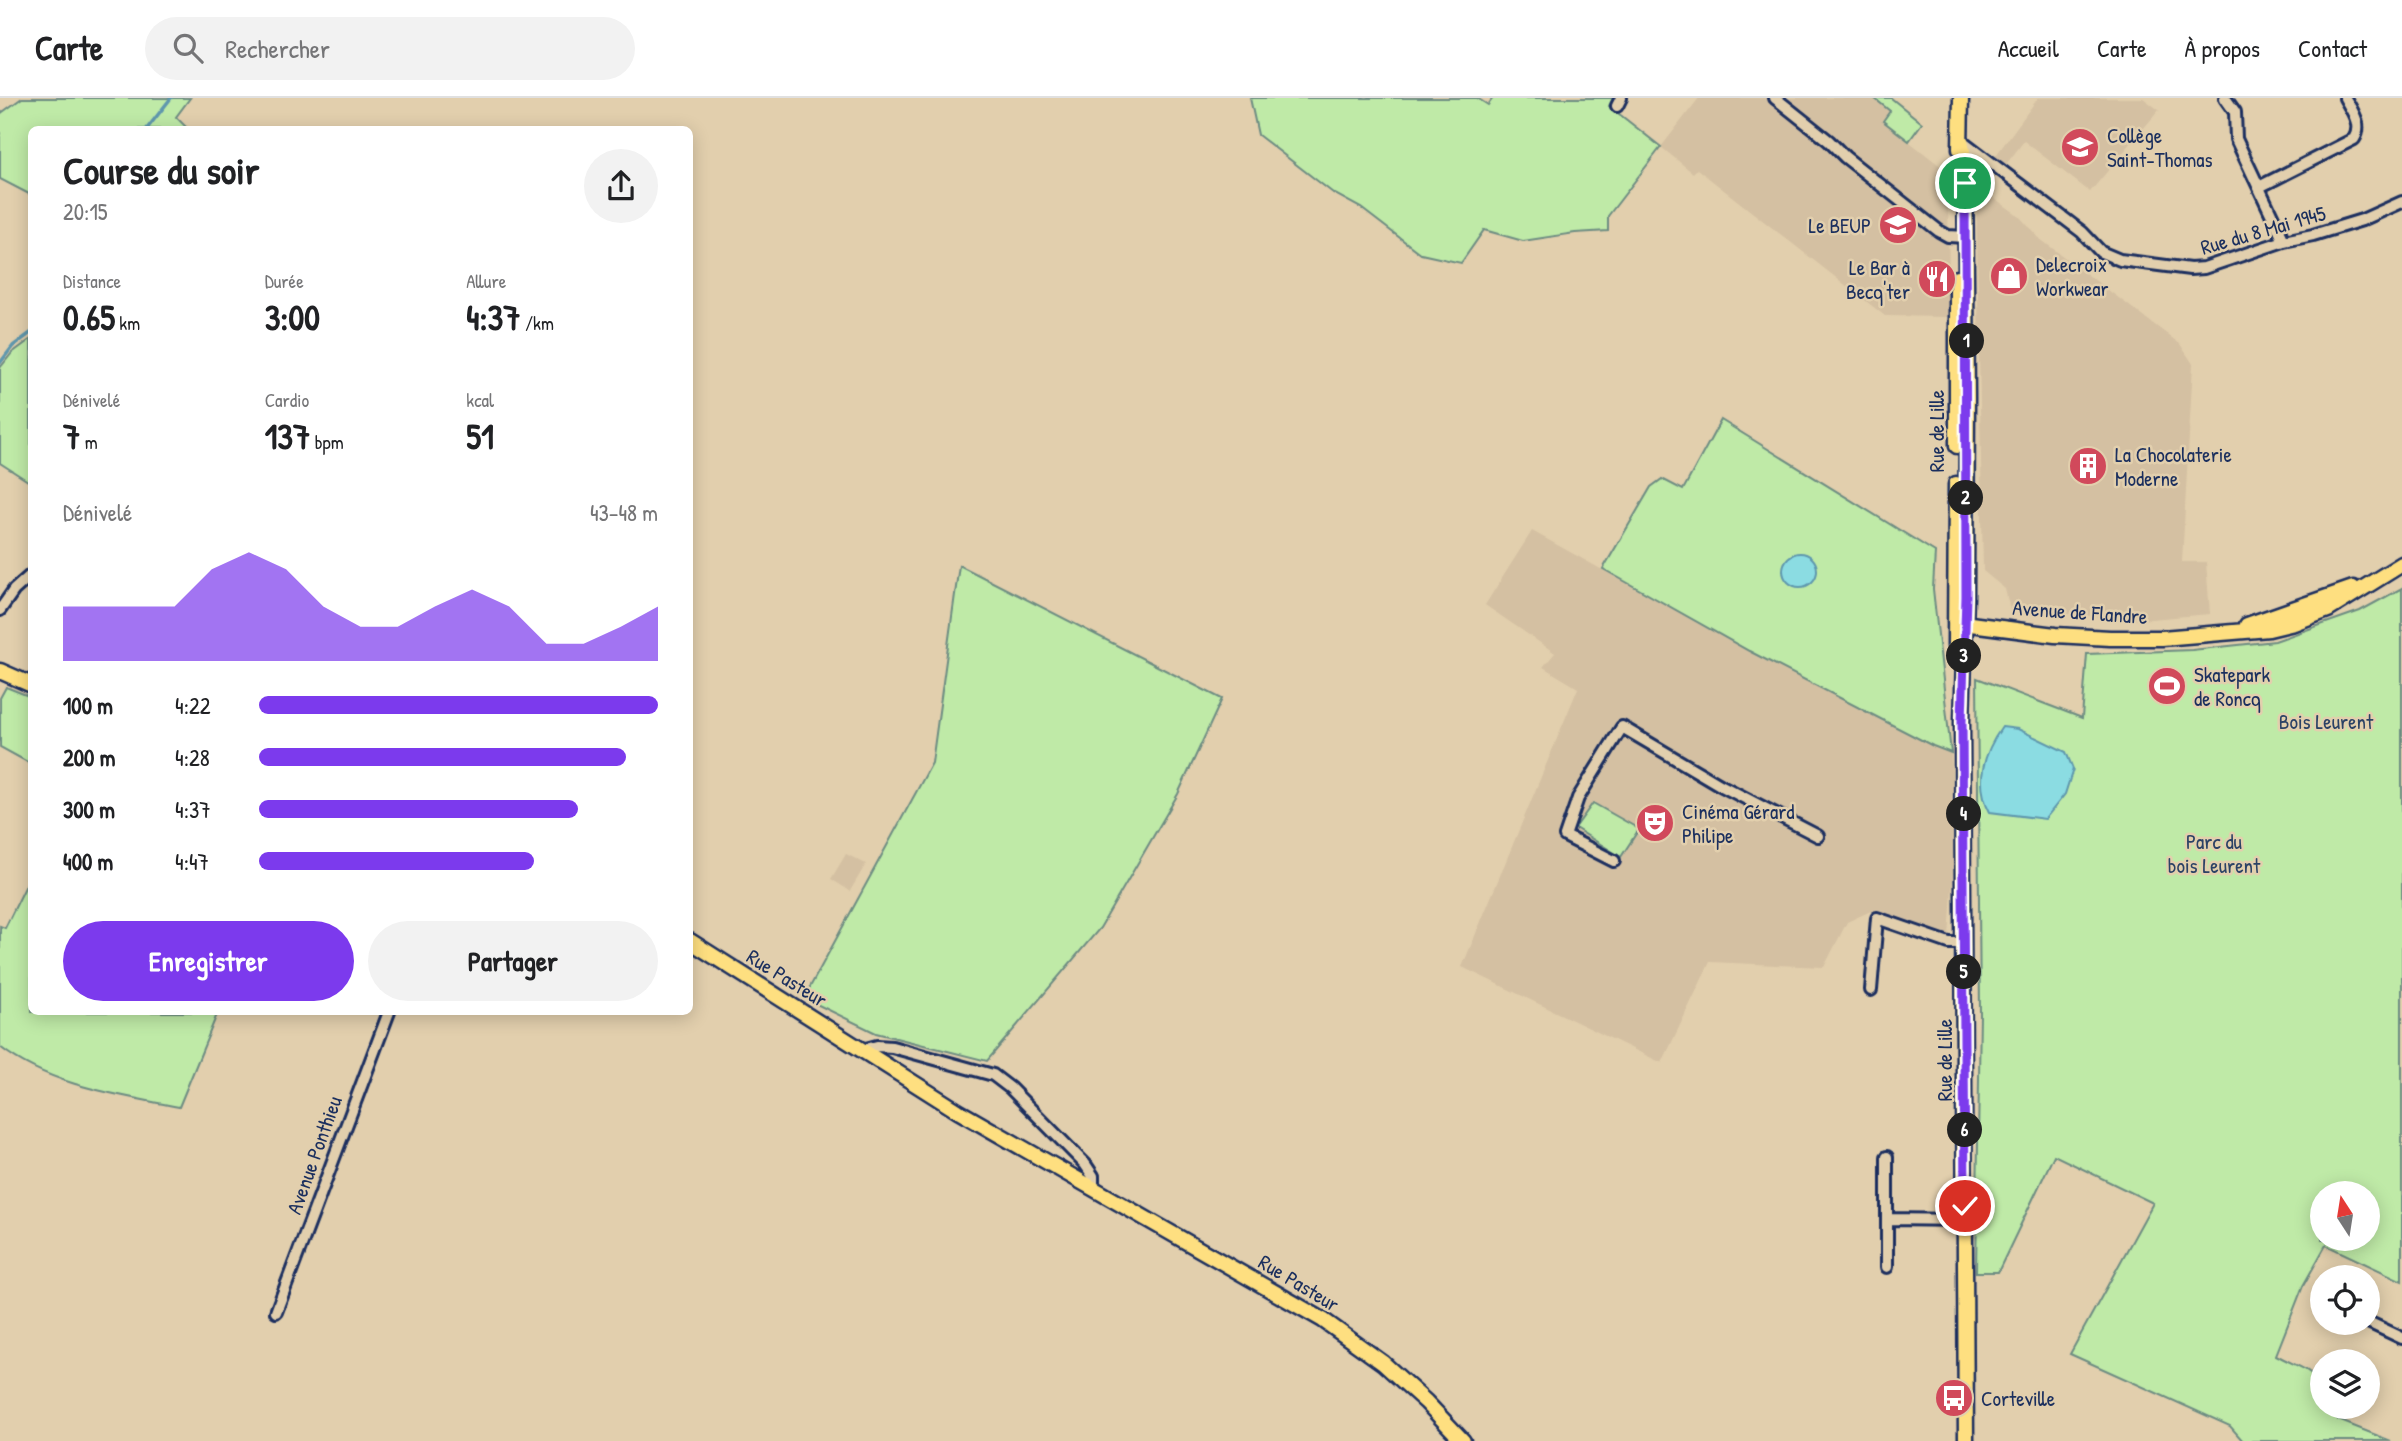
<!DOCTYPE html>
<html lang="fr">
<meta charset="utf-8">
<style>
:root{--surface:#fff;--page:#f2f2f2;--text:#202124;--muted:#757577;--line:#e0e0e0;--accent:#7c3aed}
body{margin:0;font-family:"Patrick Hand",sans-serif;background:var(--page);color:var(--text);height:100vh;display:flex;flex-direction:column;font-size:26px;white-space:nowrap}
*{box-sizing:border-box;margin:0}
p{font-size:23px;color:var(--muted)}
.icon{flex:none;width:38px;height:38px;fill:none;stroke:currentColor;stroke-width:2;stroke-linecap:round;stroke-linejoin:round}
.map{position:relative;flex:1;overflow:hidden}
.drawer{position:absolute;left:28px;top:28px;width:665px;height:889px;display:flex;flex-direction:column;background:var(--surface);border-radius:10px;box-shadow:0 4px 18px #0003}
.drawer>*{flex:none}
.needle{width:46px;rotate:348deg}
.buttons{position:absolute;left:2310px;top:1083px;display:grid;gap:14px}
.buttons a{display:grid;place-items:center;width:70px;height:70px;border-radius:50%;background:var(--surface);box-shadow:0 4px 18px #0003;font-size:35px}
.pin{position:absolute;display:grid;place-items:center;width:60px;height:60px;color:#fff;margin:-30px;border:4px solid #fff;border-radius:50%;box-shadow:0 2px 7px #0007}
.km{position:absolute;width:35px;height:35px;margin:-18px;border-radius:50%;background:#222;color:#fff;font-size:19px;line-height:35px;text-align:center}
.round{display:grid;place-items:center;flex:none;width:74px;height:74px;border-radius:37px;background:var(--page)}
.head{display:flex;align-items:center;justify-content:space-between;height:119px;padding:0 35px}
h1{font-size:38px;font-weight:700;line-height:52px}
.figures{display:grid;grid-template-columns:repeat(3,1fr);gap:10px;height:119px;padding:7px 35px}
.figures div{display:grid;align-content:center}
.figures b{font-size:35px;font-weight:700}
.figures small{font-size:19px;font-weight:400}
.figures p{font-size:19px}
.chart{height:196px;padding:14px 35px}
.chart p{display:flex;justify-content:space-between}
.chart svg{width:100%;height:126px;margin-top:7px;fill:var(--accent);opacity:.7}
.primary-button{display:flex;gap:14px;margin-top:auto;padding:14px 35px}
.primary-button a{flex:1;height:80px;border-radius:42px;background:var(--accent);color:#fff;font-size:28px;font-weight:700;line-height:80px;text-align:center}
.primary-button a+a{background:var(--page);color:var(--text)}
ul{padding:0 35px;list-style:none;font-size:23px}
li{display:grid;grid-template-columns:112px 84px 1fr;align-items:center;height:52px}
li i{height:18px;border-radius:9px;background:var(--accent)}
header{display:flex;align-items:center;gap:42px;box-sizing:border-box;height:98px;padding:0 35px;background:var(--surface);border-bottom:2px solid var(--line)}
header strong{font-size:33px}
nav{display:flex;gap:38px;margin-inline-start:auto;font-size:24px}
.search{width:490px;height:63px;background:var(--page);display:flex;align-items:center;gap:18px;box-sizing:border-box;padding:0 24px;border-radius:38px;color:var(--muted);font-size:26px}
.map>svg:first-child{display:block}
.built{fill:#d4c0a2}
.green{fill:#bfeaa7;stroke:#6d8c82;stroke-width:2;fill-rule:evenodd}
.water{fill:#8bdce2;stroke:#5e97ad;stroke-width:2}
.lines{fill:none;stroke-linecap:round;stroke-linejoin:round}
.stream{stroke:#5e97ad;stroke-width:3.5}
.minor-casing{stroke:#1b2f5e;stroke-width:16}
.major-casing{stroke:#1b2f5e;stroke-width:19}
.minor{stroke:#e2cfad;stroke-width:10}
.major{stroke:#fedf80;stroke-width:14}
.route-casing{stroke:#fff;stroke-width:14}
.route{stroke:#7c3aed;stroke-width:9}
.labels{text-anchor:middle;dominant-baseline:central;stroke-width:5;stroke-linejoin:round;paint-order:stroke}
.poi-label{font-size:21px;fill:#1b2f5e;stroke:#e2cfad;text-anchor:start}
.street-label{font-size:21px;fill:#1b2f5e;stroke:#e2cfad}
.park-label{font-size:21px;fill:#2b4265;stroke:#e2cfad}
</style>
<header>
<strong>Carte</strong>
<div class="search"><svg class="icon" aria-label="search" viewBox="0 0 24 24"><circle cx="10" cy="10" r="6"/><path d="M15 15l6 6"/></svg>Rechercher</div>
<nav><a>Accueil</a><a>Carte</a><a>À propos</a><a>Contact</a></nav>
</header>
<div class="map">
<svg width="2402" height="1343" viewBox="0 0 2402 1343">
<rect width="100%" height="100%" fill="#e2cfad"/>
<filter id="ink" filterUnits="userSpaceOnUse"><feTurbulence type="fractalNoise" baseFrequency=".0143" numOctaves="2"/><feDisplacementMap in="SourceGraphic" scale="14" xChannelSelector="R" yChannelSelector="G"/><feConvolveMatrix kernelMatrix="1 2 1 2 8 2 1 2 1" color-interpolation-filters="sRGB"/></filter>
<g filter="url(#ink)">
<path class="built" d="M 1699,0 L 1874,0 L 1891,13 L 1883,23 L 1948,74 L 1949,219 L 1885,218 L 1697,71 L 1693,75 L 1661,49 Z
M 2038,0 L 2143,0 L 2159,12 L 2090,94 L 2024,43 L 2004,69 L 1994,60 Z
M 1976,90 L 1980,90 L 2018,117 L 2040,141 L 2180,246 L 2193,266 L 2182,464 L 2206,464 L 2210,516 L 2139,522 L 2010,511 L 2005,491 L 1983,473 Z
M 1532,433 L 1749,553 L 1933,648 L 1951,655 L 1955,746 L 1949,839 L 1873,812 L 1847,824 L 1824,869 L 1710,864 L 1662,965 L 1462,869 L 1578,590 L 1543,569 L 1555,555 L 1485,507 Z
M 846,756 L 866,766 L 850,793 L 831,781 Z"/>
<path class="green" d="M 22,0 L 190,0 L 176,19 L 188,31 L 32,32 L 31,97 L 0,81 L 0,16 Z
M 1250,0 L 1477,0 L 1488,7 L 1493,0 L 1613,0 L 1609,8 L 1661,49 L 1608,118 L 1608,133 L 1575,135 L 1523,143 L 1484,132 L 1461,165 L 1421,156 L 1361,110 L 1333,95 L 1258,37 Z
M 1874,0 L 1891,0 L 1922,25 L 1909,43 L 1883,23 L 1890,13 Z
M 31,241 L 31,385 L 0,365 L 0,270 L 12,255 Z
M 1721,322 L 1935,454 L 1933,491 L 1951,655 L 1933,648 L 1749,553 L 1603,471 L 1651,389 L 1662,381 L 1683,392 Z
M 959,467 L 1222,601 L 1178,696 L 1100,830 L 987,963 L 876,935 L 804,900 L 932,665 Z
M 2402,490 L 2402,1183 L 2326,1147 L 2303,1188 L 2276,1257 C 2307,1274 2322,1271 2322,1309 L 2332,1309 L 2338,1322 L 2391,1343 L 2243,1343 L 2230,1328 L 2070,1256 L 2153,1105 L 2054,1057 L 1998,1174 L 1976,1174 L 1980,916 L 1977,580 L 2082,620 L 2087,556 L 2192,552 L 2275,543 L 2360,513 ZM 2322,1096 L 2368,1096 L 2368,1141 L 2322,1141 Z
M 6,589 L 31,599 L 31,666 L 0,649 L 0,600 Z
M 1593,705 L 1639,731 L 1621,759 L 1575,730 Z
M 31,777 L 32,914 L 218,914 L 179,1009 C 119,997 50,988 0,949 L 0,828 L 5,830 Z"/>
<path class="water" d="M1783 472a17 17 0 1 1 34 0a17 17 0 1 1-34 0Z
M 2002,629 L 2018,631 L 2066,654 L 2073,671 L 2065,696 L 2045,721 L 1990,714 C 1974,685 1984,654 2002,629 Z"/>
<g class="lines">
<path class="stream" d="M 146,32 L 171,0
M 0,265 L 13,248 L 32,234"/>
<defs>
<path id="minor" d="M 1775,0 L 1829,43 L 1845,59 L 1939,133 L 1948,138 L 1966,139
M 2225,0 L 2235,14 L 2236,41 L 2284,143
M 1617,8 L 1621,0
M 1961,42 L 2082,134 L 2101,154 L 2120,162 L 2190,171 L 2204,170 L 2284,143 L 2313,137 L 2362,122 L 2402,104
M 2259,89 L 2354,41 C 2363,27 2352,13 2345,0
M 0,512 L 14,492 L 32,476
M 1614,763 L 1565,738 L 1578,700 L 1622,629 L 1720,687 L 1818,738
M 1871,892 L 1877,820 L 1949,845 L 1964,845
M 862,952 L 877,948 L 892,949 L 993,977 L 1010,990 L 1085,1066 L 1093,1078 L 1093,1091
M 1887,1059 L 1887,1169
M 1887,1121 L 1965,1122
M 276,1214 L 389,914
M 2368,1224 L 2402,1240"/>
<path id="major" d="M 1961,42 L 1965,64 L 1967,300 L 1966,499 L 1962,623 L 1966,1343
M 1960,51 L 1961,0
M 1957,348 L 1957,180
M 1955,524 L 2055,537 L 2110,540 L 2162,540 L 2269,531 L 2294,525 L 2328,512 L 2402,466
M 2247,527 L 2353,490
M 1955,548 L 1956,386
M 0,573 L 32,587
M 690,843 L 958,1013 L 1323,1222 L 1383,1265 L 1426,1304 L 1463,1343"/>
</defs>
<use href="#minor" class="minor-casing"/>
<use href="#major" class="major-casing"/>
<use href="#minor" class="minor"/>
<use href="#major" class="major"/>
</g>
</g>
<g class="lines" filter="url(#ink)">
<defs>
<path id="route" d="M 1965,1108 L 1962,623 L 1966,499 L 1965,85"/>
</defs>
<use href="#route" class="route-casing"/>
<use href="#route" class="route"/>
</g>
<defs>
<symbol id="school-disc" viewBox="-11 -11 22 22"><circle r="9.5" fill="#d1495b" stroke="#e2cfad"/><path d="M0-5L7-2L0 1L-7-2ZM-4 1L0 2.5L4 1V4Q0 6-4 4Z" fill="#fff"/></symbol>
<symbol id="shop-disc" viewBox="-11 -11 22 22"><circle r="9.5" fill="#d1495b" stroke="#e2cfad"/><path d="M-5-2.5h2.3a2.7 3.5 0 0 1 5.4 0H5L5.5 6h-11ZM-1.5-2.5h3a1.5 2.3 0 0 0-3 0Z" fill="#fff"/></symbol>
<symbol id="restaurant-disc" viewBox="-11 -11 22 22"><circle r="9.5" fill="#d1495b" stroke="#e2cfad"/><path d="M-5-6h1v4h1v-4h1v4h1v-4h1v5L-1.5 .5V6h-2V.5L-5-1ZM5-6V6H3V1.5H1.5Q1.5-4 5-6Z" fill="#fff"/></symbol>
<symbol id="building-disc" viewBox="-11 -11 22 22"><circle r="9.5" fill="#d1495b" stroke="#e2cfad"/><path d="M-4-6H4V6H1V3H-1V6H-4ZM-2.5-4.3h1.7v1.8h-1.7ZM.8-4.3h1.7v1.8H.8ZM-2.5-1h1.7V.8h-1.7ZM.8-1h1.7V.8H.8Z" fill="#fff"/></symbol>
<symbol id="stadium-disc" viewBox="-11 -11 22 22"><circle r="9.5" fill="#d1495b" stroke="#e2cfad"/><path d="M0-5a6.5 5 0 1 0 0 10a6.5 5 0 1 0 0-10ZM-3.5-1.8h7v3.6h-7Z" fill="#fff"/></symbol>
<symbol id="theatre-disc" viewBox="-11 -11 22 22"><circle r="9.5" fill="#d1495b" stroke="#e2cfad"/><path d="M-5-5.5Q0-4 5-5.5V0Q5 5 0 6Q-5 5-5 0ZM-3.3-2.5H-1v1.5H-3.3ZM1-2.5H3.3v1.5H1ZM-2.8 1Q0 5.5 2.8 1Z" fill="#fff"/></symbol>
<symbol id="bus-disc" viewBox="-11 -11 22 22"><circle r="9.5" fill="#d1495b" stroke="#e2cfad"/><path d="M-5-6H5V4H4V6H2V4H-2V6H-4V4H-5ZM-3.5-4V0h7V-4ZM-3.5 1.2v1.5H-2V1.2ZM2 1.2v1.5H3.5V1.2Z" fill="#fff"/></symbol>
</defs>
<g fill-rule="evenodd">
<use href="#school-disc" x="2058" y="27" width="44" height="44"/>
<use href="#school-disc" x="1876" y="105" width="44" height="44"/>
<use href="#shop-disc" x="1987" y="156" width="44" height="44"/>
<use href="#restaurant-disc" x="1915" y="159" width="44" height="44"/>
<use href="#building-disc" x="2066" y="346" width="44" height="44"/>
<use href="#stadium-disc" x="2145" y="566" width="44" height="44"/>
<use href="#theatre-disc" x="1633" y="703" width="44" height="44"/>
<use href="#bus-disc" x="1932" y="1278" width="44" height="44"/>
</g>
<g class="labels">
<g class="poi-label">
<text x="2107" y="37">Collège<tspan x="2107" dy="24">Saint-Thomas</tspan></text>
<text x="1871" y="127" text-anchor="end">Le BEUP</text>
<text x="2036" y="166">Delecroix<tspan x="2036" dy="24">Workwear</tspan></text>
<text x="1910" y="169" text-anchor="end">Le Bar à<tspan x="1910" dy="24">Becq'ter</tspan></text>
<text x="2115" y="356">La Chocolaterie<tspan x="2115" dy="24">Moderne</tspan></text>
<text x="2194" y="576">Skatepark<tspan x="2194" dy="24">de Roncq</tspan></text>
<text x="1682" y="713">Cinéma Gérard<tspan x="1682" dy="24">Philipe</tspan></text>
<text x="1981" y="1300">Corteville</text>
</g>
<g class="street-label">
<text transform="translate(2263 132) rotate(-16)">Rue du 8 Mai 1945</text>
<text transform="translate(1936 333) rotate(-90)">Rue de Lille</text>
<text transform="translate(2080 514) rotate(4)">Avenue de Flandre</text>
<text transform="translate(787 880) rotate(32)">Rue Pasteur</text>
<text transform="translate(1944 962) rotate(-90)">Rue de Lille</text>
<text transform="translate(314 1057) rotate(-70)">Avenue Ponthieu</text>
<text transform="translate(1299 1185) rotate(31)">Rue Pasteur</text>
</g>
<g class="park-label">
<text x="2326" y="623">Bois Leurent</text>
<text x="2214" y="743">Parc du<tspan x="2214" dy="24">bois Leurent</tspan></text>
</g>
</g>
</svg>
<div class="buttons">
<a><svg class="needle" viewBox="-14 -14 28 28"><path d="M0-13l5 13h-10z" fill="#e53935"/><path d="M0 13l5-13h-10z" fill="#757577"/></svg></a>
<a><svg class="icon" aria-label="locate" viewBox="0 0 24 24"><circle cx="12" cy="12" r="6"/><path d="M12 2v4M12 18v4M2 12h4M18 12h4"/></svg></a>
<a><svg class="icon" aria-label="layers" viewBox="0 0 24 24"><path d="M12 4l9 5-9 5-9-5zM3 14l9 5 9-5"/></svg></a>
</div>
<div class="pin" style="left:1965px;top:85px;background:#1e9e55"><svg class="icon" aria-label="arrive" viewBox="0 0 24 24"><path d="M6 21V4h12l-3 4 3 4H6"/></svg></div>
<div class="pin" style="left:1965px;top:1108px;background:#d93025"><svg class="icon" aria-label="check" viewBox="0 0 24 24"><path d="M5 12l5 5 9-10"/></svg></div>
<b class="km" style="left:1967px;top:243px">1</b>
<b class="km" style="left:1966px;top:400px">2</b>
<b class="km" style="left:1964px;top:558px">3</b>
<b class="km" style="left:1964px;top:716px">4</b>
<b class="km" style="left:1964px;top:874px">5</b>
<b class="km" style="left:1965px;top:1032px">6</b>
<section class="drawer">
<div class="head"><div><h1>Course du soir</h1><p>20:15</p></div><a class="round"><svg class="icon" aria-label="share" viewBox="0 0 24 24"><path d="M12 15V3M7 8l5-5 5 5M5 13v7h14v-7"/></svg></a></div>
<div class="figures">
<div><p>Distance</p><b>0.65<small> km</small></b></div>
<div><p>Durée</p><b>3:00</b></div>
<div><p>Allure</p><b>4:37<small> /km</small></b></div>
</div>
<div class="figures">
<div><p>Dénivelé</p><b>7<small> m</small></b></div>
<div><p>Cardio</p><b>137<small> bpm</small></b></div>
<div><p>kcal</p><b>51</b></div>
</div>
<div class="chart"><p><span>Dénivelé</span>43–48 m</p>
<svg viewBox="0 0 160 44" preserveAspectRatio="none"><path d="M0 44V25L10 25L20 25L30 25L40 12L50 6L60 12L70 25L80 32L90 32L100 25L110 19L120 25L130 38L140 38L150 32L160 25V44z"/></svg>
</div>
<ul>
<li><b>100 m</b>4:22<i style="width:100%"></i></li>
<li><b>200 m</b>4:28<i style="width:92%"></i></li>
<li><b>300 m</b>4:37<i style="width:80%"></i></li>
<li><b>400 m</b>4:47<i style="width:69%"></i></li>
</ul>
<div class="primary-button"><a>Enregistrer</a><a>Partager</a></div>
</section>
</div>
